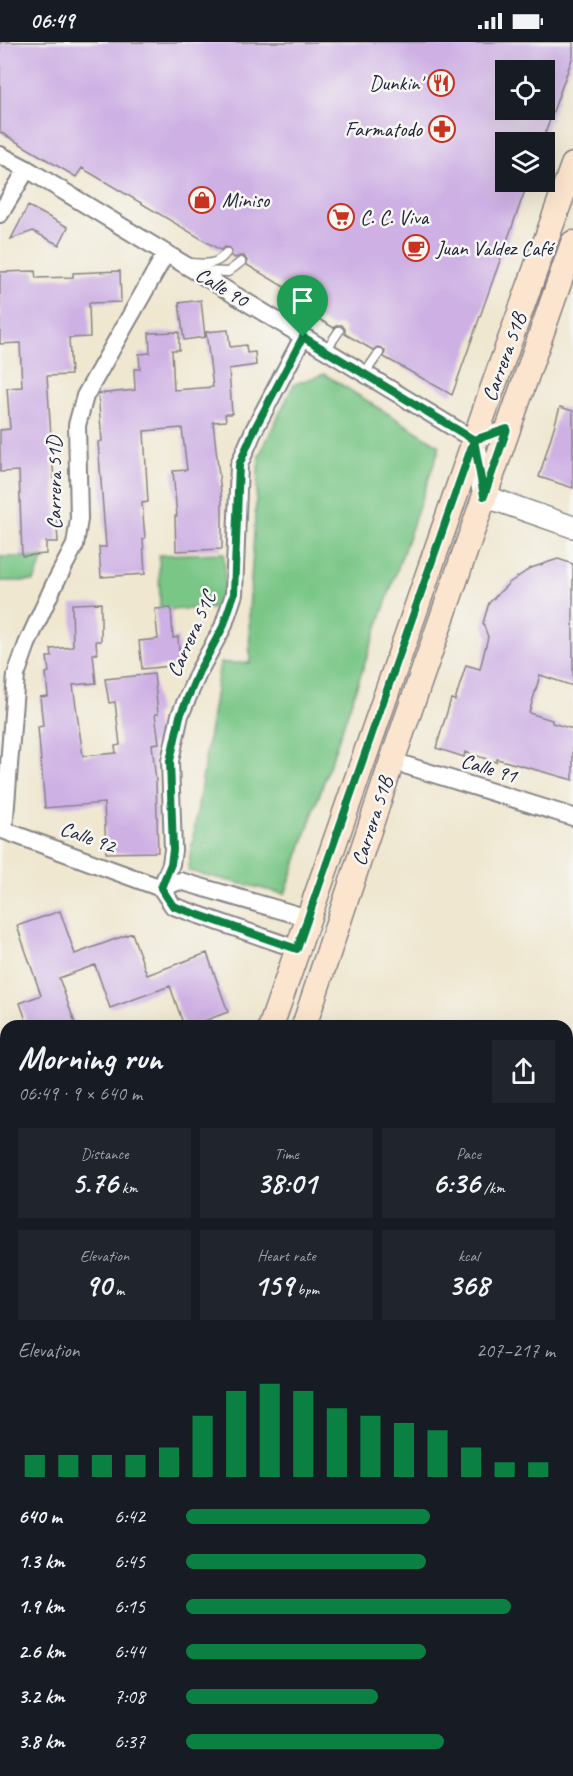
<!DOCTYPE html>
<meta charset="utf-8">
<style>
:root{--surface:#171b24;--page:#20242c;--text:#f1f3f6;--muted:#9ea1a6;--accent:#0b8043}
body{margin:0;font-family:Caveat,sans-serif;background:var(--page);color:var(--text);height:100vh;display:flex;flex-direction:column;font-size:22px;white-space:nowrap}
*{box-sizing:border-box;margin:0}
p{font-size:20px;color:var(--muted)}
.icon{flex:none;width:33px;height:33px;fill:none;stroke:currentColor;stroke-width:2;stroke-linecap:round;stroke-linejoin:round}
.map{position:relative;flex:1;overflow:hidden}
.side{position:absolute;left:0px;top:978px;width:573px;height:756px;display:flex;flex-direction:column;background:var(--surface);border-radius:18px 18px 0 0;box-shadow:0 6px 24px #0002}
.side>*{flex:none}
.fabs{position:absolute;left:495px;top:18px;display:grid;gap:12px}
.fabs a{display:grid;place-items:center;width:60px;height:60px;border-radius:0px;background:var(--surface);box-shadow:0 6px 24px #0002;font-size:30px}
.pin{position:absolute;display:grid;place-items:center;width:51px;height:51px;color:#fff;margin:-62px -26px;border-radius:50% 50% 50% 0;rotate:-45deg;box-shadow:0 0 6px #0007}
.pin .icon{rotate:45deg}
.round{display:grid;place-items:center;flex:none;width:63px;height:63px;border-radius:0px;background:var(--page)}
.summary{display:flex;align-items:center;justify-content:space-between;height:102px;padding:0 18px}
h1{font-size:33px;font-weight:800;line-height:45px}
.metrics{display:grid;grid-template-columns:repeat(3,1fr);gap:9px;height:102px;padding:6px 18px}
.metrics div{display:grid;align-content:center;border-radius:0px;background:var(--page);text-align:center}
.metrics b{font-size:30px;font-weight:800}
.metrics small{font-size:16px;font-weight:400}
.metrics p{font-size:16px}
.chart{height:168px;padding:12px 18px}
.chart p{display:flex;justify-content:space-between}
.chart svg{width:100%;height:108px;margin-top:6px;stroke:var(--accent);stroke-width:6}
ul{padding:0 18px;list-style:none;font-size:20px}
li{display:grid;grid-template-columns:96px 72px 1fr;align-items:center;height:45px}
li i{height:15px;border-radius:8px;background:var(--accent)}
.status{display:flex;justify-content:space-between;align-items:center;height:42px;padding:0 30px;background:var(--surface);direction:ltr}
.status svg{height:16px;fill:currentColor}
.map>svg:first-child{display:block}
.green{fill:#79c686;stroke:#4e7460;stroke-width:1.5}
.building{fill:#ceb0e4;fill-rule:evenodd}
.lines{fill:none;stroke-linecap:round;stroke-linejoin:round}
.service-casing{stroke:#888486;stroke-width:11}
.minor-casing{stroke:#888486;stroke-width:20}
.tertiary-casing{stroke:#888486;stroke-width:24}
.secondary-casing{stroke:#888486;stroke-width:27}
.service{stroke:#fff;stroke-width:8}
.minor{stroke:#fff;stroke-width:16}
.tertiary{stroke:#fff;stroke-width:21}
.secondary{stroke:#fce5cf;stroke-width:24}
.route-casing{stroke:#fff;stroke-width:12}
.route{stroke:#0b8043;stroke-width:8}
.labels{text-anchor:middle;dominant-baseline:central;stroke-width:5;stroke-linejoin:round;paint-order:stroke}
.poi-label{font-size:21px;fill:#22223b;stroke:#f6f6f2;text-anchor:start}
.street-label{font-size:21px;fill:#22223b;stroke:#f6f6f2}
</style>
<div class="status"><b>06:49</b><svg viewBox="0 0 49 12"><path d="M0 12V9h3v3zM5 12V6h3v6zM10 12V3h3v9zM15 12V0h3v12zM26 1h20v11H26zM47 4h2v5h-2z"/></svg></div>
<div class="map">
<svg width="573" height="1734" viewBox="0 0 573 1734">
<rect width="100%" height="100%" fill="#f6f6f2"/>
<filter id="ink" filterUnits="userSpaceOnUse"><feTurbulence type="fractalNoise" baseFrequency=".0167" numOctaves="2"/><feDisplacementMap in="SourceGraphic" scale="12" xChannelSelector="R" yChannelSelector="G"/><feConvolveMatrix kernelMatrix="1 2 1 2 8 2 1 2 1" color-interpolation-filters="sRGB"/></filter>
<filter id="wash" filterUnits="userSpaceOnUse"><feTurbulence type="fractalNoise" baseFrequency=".008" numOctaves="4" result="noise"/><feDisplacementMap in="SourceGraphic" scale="24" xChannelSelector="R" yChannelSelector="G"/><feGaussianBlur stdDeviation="1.35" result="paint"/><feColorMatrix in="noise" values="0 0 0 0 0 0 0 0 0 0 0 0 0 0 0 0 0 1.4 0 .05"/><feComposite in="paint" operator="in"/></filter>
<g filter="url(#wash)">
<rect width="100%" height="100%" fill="#efe7d0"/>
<path class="green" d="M 324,332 L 440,404 L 285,852 L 188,829 L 220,621 L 250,621 L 249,569 L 259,414 L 294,342 Z
M 224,511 L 226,566 L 160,568 L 159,513 Z
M 0,515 L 44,515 L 34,539 L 0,539 Z"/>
<g id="blocks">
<path class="building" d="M 0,0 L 573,0 L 573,14 L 542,100 L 506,100 L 506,140 L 528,140 L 452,353 L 384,315 L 385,309 L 382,306 L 377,305 L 373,308 L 345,292 L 345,287 L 342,283 L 337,283 L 334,286 L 305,269 L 310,260 L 247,223 L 247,219 L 244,214 L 240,214 L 235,216 L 231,214 L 232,210 L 230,206 L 225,205 L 220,208 L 82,126 L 76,135 L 0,90 ZM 506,28 L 544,28 L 544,68 L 506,68 Z
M 28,164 L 68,185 L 59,203 L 33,189 L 11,197 Z
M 35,229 L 36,236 L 73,235 L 73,231 L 120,229 L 121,260 L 89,261 L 90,295 L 69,296 L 71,333 L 47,334 L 58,500 L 46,500 L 46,512 L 22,514 L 19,429 L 0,430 L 0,388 L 10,387 L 7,346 L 22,345 L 20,301 L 0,302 L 0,230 Z
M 201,258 L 205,295 L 184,298 L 179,261 Z
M 228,288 L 230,305 L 246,303 L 247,311 L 255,310 L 256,323 L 229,327 L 232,372 L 225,372 L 226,379 L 213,380 L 222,460 L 222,507 L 176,509 L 175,474 L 177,474 L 173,429 L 187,428 L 182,386 L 144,389 L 148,460 L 142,461 L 145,496 L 143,497 L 145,532 L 101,535 L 99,505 L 106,505 L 98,400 L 102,399 L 98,352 L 135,348 L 134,327 L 140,327 L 139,312 L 150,311 L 149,291 L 179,290 L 179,308 L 172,308 L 174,348 L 213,345 L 206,290 Z
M 560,365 L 573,369 L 573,446 L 539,435 Z
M 558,517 L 573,522 L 573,644 L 540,633 L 529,671 L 552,678 L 552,681 L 573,687 L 573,738 L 497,717 L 496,720 L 465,710 L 464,715 L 436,706 L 451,657 L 455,658 L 466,623 L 480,627 L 488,595 L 483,581 L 489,561 L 509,541 L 531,526 Z
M 101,561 L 101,599 L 96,599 L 97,612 L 93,612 L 96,641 L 73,643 L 83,714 L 116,711 L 115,704 L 120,703 L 115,660 L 109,661 L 105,637 L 154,632 L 158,672 L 155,672 L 159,701 L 152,702 L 156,740 L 158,810 L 106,811 L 104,761 L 45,766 L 38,685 L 43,684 L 40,655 L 48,654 L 46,631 L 49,630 L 47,615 L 52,615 L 51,607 L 73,605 L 72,562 Z
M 171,566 L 173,596 L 178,595 L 180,623 L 142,627 L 139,599 L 158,597 L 155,567 Z
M 60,869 L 75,912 L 132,891 L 147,933 L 207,911 L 228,970 L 191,984 L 184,984 L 170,944 L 110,966 L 95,923 L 59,936 L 76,984 L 28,984 L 20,961 L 41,953 L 17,884 Z"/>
</g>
</g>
<g filter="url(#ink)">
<use href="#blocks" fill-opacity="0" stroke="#888486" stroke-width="1.5"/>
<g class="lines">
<defs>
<path id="service" d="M 190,221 C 206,222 216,224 226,211
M 202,229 L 228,230 L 241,220
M 326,308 L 339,289
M 365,331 L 379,311
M 0,1570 L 6,1573
M 0,1616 L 6,1619"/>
<path id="minor" d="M 0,113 L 27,127 L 474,398 L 507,387
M 0,172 L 27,127
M 392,719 L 573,775
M 0,787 L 161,846 L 173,864 L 297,907
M 4,788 L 16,633 L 27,602 L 54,543 L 75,503 L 79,477 L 77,383 L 85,354 L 166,211
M 161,846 L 171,822 L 173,808 L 170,719 L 180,673 L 199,629 L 223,585 L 234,552 L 239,423 L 254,388 L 303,295
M 161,846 L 180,839 L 308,876
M 567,1122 L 573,1124
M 567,1577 L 573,1578
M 366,1728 L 381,1734
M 267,1734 L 269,1728
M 515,1734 L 517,1728"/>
<path id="tertiary" d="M 474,398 L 484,454 L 573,485
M 0,1232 L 6,1235
M 567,1373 L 573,1375"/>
<path id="secondary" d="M 271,984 L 488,359 L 573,123
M 304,984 L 392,719 L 573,201
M 18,1734 L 20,1728
M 54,1734 L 56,1728"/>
</defs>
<use href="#service" class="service-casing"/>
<use href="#minor" class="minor-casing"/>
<use href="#tertiary" class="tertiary-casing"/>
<use href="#secondary" class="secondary-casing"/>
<use href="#service" class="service"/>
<use href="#minor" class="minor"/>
<use href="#tertiary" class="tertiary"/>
<use href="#secondary" class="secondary"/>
</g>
</g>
<g class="lines" filter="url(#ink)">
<defs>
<path id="route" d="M 303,295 L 254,388 L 239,423 L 234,552 L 223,585 L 199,629 L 180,674 L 170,719 L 173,808 L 171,822 L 161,846 L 173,864 L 297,907 L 474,398 L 484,454 L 507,387 L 474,398 L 303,295"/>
</defs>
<use href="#route" class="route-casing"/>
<use href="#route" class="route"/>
</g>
<defs>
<symbol id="restaurant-ring" viewBox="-11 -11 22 22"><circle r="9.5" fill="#f6f6f2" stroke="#c8321e" stroke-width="1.5"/><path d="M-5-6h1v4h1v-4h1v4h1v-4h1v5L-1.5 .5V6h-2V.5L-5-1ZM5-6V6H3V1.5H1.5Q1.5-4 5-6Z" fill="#c8321e"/></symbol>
<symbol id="pharmacy-ring" viewBox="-11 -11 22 22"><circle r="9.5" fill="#f6f6f2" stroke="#c8321e" stroke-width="1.5"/><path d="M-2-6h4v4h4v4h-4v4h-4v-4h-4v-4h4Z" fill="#c8321e"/></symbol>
<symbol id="shop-ring" viewBox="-11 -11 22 22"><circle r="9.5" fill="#f6f6f2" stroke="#c8321e" stroke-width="1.5"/><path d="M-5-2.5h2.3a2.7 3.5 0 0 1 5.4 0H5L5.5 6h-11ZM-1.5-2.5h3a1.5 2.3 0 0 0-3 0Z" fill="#c8321e"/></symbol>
<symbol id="supermarket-ring" viewBox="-11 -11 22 22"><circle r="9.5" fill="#f6f6f2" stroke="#c8321e" stroke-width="1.5"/><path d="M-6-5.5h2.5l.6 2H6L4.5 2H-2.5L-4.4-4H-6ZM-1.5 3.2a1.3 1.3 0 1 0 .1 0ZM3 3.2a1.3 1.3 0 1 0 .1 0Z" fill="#c8321e"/></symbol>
<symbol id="cafe-ring" viewBox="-11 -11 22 22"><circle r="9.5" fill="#f6f6f2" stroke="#c8321e" stroke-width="1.5"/><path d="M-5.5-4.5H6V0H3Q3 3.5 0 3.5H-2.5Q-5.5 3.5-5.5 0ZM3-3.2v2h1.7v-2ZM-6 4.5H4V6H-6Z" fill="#c8321e"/></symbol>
</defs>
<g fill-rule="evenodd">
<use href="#restaurant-ring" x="426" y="26" width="30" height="30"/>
<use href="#pharmacy-ring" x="427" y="72" width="30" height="30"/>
<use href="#shop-ring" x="187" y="143" width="30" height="30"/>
<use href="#supermarket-ring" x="326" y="160" width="30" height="30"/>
<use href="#cafe-ring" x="401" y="191" width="30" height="30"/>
</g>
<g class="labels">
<g class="poi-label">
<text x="422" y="41" text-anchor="end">Dunkin'</text>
<text x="422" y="87" text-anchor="end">Farmatodo</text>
<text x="222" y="158">Miniso</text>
<text x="360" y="175">C. C. Viva</text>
<text x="436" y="206">Juan Valdez Café</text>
</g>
<g class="street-label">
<text transform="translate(222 245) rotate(31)">Calle 90</text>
<text transform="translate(504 315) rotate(-70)">Carrera 51B</text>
<text transform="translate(54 441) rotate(-90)">Carrera 51D</text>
<text transform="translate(191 592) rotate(-66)">Carrera 51C</text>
<text transform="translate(489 726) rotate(17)">Calle 91</text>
<text transform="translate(372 779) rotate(-72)">Carrera 51B</text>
<text transform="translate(88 795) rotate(20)">Calle 92</text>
</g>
</g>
</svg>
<div class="fabs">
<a><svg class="icon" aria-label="locate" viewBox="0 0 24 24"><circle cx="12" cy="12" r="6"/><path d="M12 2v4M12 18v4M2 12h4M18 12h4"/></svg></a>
<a><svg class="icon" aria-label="layers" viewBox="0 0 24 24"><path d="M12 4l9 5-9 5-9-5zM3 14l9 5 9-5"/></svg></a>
</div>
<div class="pin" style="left:303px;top:295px;background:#1e9e55"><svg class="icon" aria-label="arrive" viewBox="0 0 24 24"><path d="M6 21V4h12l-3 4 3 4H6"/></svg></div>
<section class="side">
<div class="summary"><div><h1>Morning run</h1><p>06:49 · 9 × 640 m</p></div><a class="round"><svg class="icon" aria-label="share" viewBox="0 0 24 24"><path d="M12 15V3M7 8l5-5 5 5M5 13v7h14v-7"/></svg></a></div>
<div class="metrics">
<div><p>Distance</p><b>5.76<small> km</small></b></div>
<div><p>Time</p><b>38:01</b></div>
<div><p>Pace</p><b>6:36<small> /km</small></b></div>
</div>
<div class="metrics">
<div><p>Elevation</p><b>90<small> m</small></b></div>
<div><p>Heart rate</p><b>159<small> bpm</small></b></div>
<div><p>kcal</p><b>368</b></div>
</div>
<div class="chart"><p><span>Elevation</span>207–217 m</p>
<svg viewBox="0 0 160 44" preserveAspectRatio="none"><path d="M5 44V35M15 44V35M25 44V35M35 44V35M45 44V32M55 44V19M65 44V9M75 44V6M85 44V9M95 44V16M105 44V19M115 44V22M125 44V25M135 44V32M145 44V38M155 44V38"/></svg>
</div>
<ul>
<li><b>640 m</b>6:42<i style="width:66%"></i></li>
<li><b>1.3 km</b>6:45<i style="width:65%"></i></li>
<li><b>1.9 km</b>6:15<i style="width:88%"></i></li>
<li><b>2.6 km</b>6:44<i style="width:65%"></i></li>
<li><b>3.2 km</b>7:08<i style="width:52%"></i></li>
<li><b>3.8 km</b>6:37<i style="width:70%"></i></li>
</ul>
</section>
</div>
